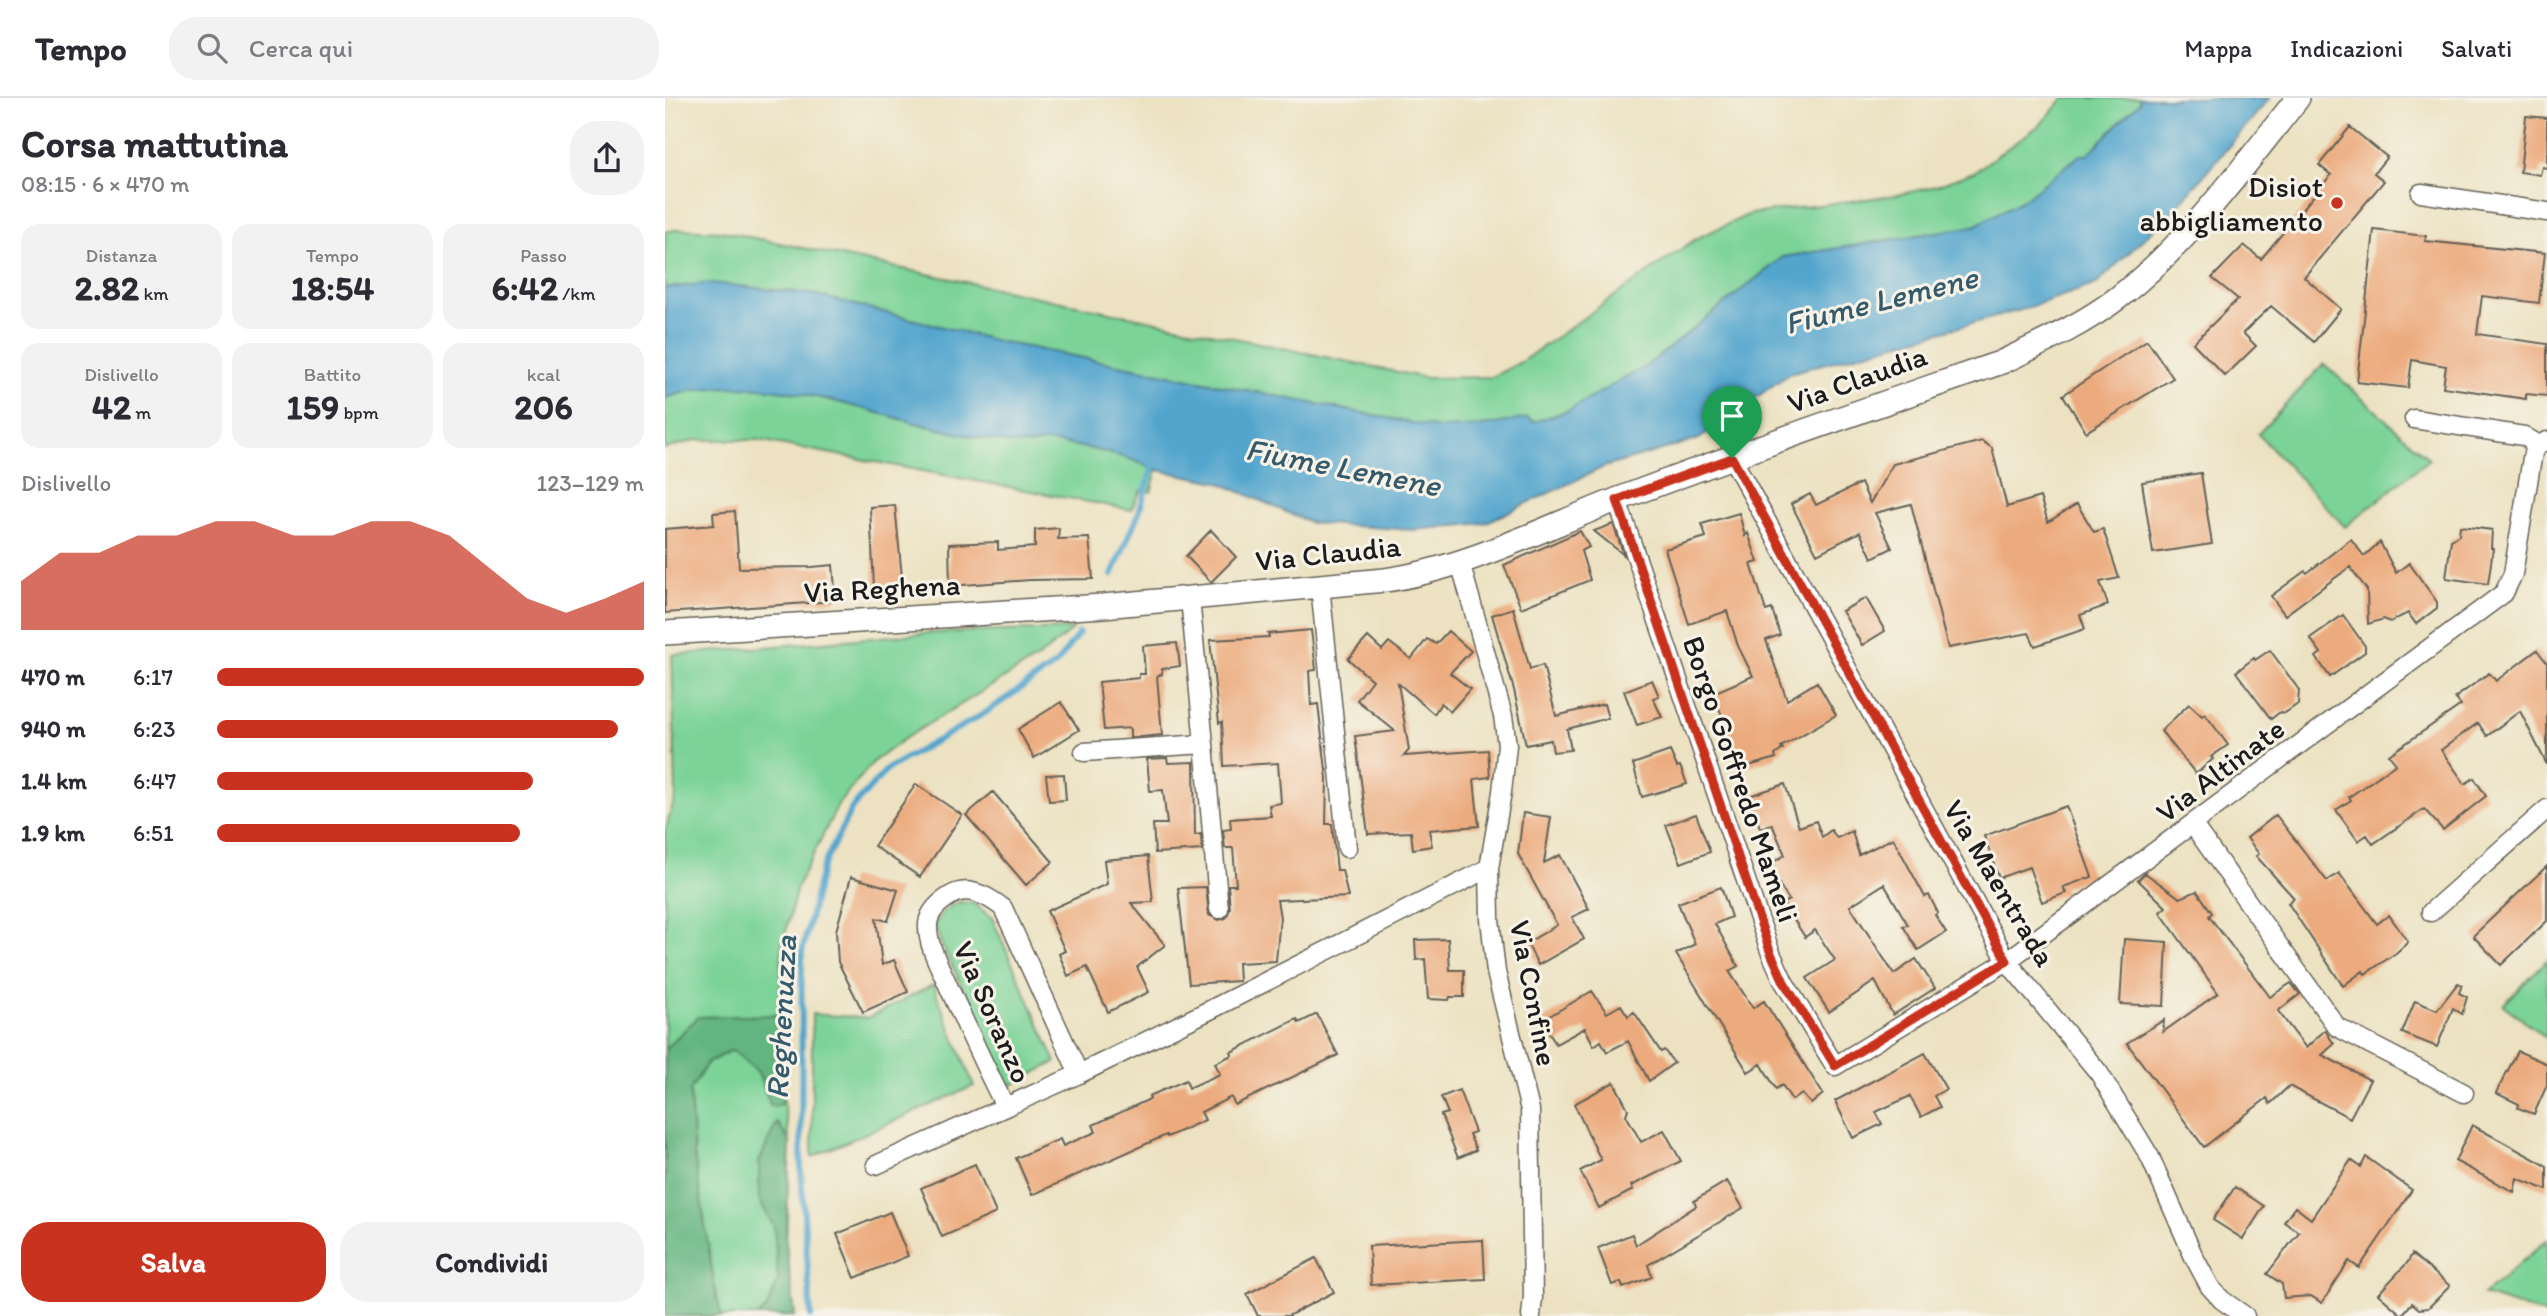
<!DOCTYPE html>
<html lang="it">
<meta charset="utf-8">
<style>
:root{--surface:#fff;--page:#f2f2f3;--text:#2b2b33;--muted:#7c7c81;--line:#e1e1e2;--accent:#c8321e}
body{margin:0;font-family:Itim,sans-serif;background:var(--page);color:var(--text);height:100vh;display:flex;flex-direction:column;font-size:26px;white-space:nowrap}
*{box-sizing:border-box;margin:0}
p{font-size:23px;color:var(--muted)}
.icon{flex:none;width:38px;height:38px;fill:none;stroke:currentColor;stroke-width:2;stroke-linecap:round;stroke-linejoin:round}
.map{position:relative;flex:1;overflow:hidden}
.side{display:flex;flex-direction:column;background:var(--surface);width:665px}
.side>*{flex:none}
.pin{position:absolute;display:grid;place-items:center;width:60px;height:60px;color:#fff;margin:-72px -30px;border-radius:50% 50% 50% 0;rotate:-45deg;box-shadow:0 0 7px #0007}
.pin .icon{rotate:45deg}
.round{display:grid;place-items:center;flex:none;width:74px;height:74px;border-radius:28px;background:var(--page)}
.overview{display:flex;align-items:center;justify-content:space-between;height:119px;padding:0 21px}
h1{font-size:38px;font-weight:700;line-height:52px}
.stats{display:grid;grid-template-columns:repeat(3,1fr);gap:10px;height:119px;padding:7px 21px}
.stats div{display:grid;align-content:center;border-radius:18px;background:var(--page);text-align:center}
.stats b{font-size:35px;font-weight:700}
.stats small{font-size:19px;font-weight:400}
.stats p{font-size:19px}
.chart{height:196px;padding:14px 21px}
.chart p{display:flex;justify-content:space-between}
.chart svg{width:100%;height:126px;margin-top:7px;fill:var(--accent);opacity:.7}
.action{display:flex;gap:14px;margin-top:auto;padding:14px 21px}
.action a{flex:1;height:80px;border-radius:28px;background:var(--accent);color:#fff;font-size:28px;font-weight:700;line-height:80px;text-align:center}
.action a+a{background:var(--page);color:var(--text)}
ul{padding:0 21px;list-style:none;font-size:23px}
li{display:grid;grid-template-columns:112px 84px 1fr;align-items:center;height:52px}
li i{height:18px;border-radius:9px;background:var(--accent)}
header{display:flex;align-items:center;gap:42px;box-sizing:border-box;height:98px;padding:0 35px;background:var(--surface);border-bottom:2px solid var(--line)}
header strong{font-size:33px}
nav{display:flex;gap:38px;margin-inline-start:auto;font-size:24px}
.search{width:490px;height:63px;background:var(--page);display:flex;align-items:center;gap:18px;box-sizing:border-box;padding:0 24px;border-radius:28px;color:var(--muted);font-size:26px}
main{display:flex;flex:1;min-height:0}
.map>svg:first-child{display:block}
.green{fill:#7bd398;stroke:#4c785a;stroke-width:2}
.forest{fill:#64b580;stroke:#40684e;stroke-width:2}
.water{fill:#52a5cd;stroke:#376074;stroke-width:2}
.lines{fill:none;stroke-linecap:round;stroke-linejoin:round}
.stream{stroke:#52a5cd;stroke-width:6}
.building{fill:#ecab7e}
.minor-casing{stroke:#656156;stroke-width:21}
.tertiary-casing{stroke:#656156;stroke-width:26}
.minor{stroke:#fff;stroke-width:18}
.tertiary{stroke:#fff;stroke-width:23}
.route-casing{stroke:#fff;stroke-width:14}
.route{stroke:#c8321e;stroke-width:9}
.poi-dot{fill:#c8321e;stroke:#f7f3e8;stroke-width:2.5}
.labels{text-anchor:middle;dominant-baseline:central;stroke-width:6;stroke-linejoin:round;paint-order:stroke}
.poi-label{font-size:30px;fill:#1c1c1c;stroke:#f7f3e8;text-anchor:end}
.street-label{font-size:30px;fill:#1c1c1c;stroke:#f7f3e8}
.water-label{font-size:32px;font-style:italic;fill:#345a6c;stroke:#f7f3e8}
</style>
<header>
<strong>Tempo</strong>
<div class="search"><svg class="icon" aria-label="search" viewBox="0 0 24 24"><circle cx="10" cy="10" r="6"/><path d="M15 15l6 6"/></svg>Cerca qui</div>
<nav><a>Mappa</a><a>Indicazioni</a><a>Salvati</a></nav>
</header>
<main>
<section class="side">
<div class="overview"><div><h1>Corsa mattutina</h1><p>08:15 · 6 × 470 m</p></div><a class="round"><svg class="icon" aria-label="share" viewBox="0 0 24 24"><path d="M12 15V3M7 8l5-5 5 5M5 13v7h14v-7"/></svg></a></div>
<div class="stats">
<div><p>Distanza</p><b>2.82<small> km</small></b></div>
<div><p>Tempo</p><b>18:54</b></div>
<div><p>Passo</p><b>6:42<small> /km</small></b></div>
</div>
<div class="stats">
<div><p>Dislivello</p><b>42<small> m</small></b></div>
<div><p>Battito</p><b>159<small> bpm</small></b></div>
<div><p>kcal</p><b>206</b></div>
</div>
<div class="chart"><p><span>Dislivello</span>123–129 m</p>
<svg viewBox="0 0 160 44" preserveAspectRatio="none"><path d="M0 44V27L10 17L20 17L30 11L40 11L50 6L60 6L70 11L80 11L90 6L100 6L110 11L120 22L130 33L140 38L150 33L160 27V44z"/></svg>
</div>
<ul>
<li><b>470 m</b>6:17<i style="width:100%"></i></li>
<li><b>940 m</b>6:23<i style="width:94%"></i></li>
<li><b>1.4 km</b>6:47<i style="width:74%"></i></li>
<li><b>1.9 km</b>6:51<i style="width:71%"></i></li>
</ul>
<div class="action"><a>Salva</a><a>Condividi</a></div>
</section>
<div class="map">
<svg width="1882" height="1218" viewBox="0 0 1882 1218">
<rect width="100%" height="100%" fill="#f7f3e8"/>
<filter id="ink" filterUnits="userSpaceOnUse"><feTurbulence type="fractalNoise" baseFrequency=".0143" numOctaves="2"/><feDisplacementMap in="SourceGraphic" scale="14" xChannelSelector="R" yChannelSelector="G"/><feConvolveMatrix kernelMatrix="1 2 1 2 8 2 1 2 1" color-interpolation-filters="sRGB"/></filter>
<filter id="wash" filterUnits="userSpaceOnUse"><feTurbulence type="fractalNoise" baseFrequency=".00686" numOctaves="4" result="noise"/><feDisplacementMap in="SourceGraphic" scale="28" xChannelSelector="R" yChannelSelector="G"/><feGaussianBlur stdDeviation="1.57" result="paint"/><feColorMatrix in="noise" values="0 0 0 0 0 0 0 0 0 0 0 0 0 0 0 0 0 1.4 0 .05"/><feComposite in="paint" operator="in"/></filter>
<g filter="url(#wash)">
<rect width="100%" height="100%" fill="#ece2c2"/>
<path class="green" d="M 1399,0 L 1551,0 L 1099,247 L 979,347 L 499,347 L 486,394 L 476,392 L 466,412 L 93,342 L 31,342 L 0,351 L 0,134 L 14,131 L 56,133 L 761,280 L 827,279 L 856,264 L 1032,140 L 1085,116 L 1232,97 L 1271,88 L 1309,74 L 1376,26 Z
M 1659,266 L 1764,361 L 1680,429 L 1593,336 Z
M 408,531 L 374,559 L 242,639 L 209,663 L 174,705 L 132,789 L 117,849 L 113,966 L 125,1044 L 121,1145 L 130,1218 L 0,1218 L 0,733 L 11,696 L 7,557 L 262,535 Z
M 293,804 L 308,805 L 327,820 L 391,964 L 345,988 L 275,843 L 270,826 L 280,812 Z
M 1882,862 L 1882,940 L 1838,907 Z
M 268,887 L 309,988 L 147,1059 L 147,916 L 203,920 Z
M 1882,1142 L 1882,1217 L 1818,1197 Z"/>
<path class="forest" d="M 114,917 L 113,966 L 119,1006 L 106,1008 L 93,974 L 67,952 L 42,965 L 25,993 L 29,1056 L 51,1198 L 57,1218 L 0,1218 L 0,951 L 33,919 Z
M 112,1024 L 125,1044 L 121,1145 L 130,1218 L 92,1218 L 101,1212 L 113,1182 L 109,1129 L 94,1101 L 94,1064 Z"/>
<path class="water" d="M 1475,0 L 1605,0 L 1516,104 L 1432,186 L 1356,212 L 1125,275 L 1034,341 L 939,369 L 820,425 L 749,432 L 646,425 L 553,384 L 487,371 C 467,358 404,345 380,344 C 374,344 369,347 364,347 C 348,348 323,341 306,338 C 208,320 100,266 0,300 L 0,190 L 46,185 L 148,196 L 337,244 L 774,330 L 817,328 L 863,320 L 869,324 L 904,312 L 981,268 L 1118,159 L 1309,128 L 1358,102 L 1415,57 L 1422,57 L 1474,5 Z"/>
<g class="lines">
<path class="stream" d="M 447,477 L 474,414 L 489,364
M 146,1218 L 136,1073 L 137,854 L 157,770 L 187,710 L 222,671 L 320,615 L 391,566 L 414,535"/>
</g>
<g id="blocks">
<path class="building" d="M 1861,18 L 1882,20 L 1882,70 L 1877,69 L 1875,77 L 1855,74 Z
M 1685,29 L 1722,59 L 1709,75 L 1719,83 L 1639,179 L 1676,211 L 1649,244 L 1606,208 L 1578,235 L 1591,248 L 1560,278 L 1528,245 L 1573,201 L 1547,180 L 1579,147 L 1596,161 L 1666,77 L 1654,67 Z
M 1709,132 L 1761,138 L 1760,143 L 1880,155 L 1874,205 L 1817,198 L 1812,236 L 1882,246 L 1882,298 L 1861,296 L 1861,301 L 1778,289 L 1781,268 L 1747,262 L 1743,290 L 1692,284 Z
M 1482,242 L 1508,280 L 1421,334 L 1398,297 Z
M 1317,343 L 1327,350 L 1342,409 L 1375,399 L 1383,424 L 1412,406 L 1429,434 L 1438,431 L 1454,480 L 1435,484 L 1443,507 L 1415,517 L 1420,531 L 1370,548 L 1364,535 L 1283,550 L 1246,406 L 1210,415 L 1227,450 L 1207,460 L 1195,434 L 1152,456 L 1126,406 L 1145,396 L 1151,407 L 1196,385 L 1205,405 L 1228,366 Z
M 1536,375 L 1547,446 L 1488,455 L 1477,384 Z
M 230,407 L 238,490 L 209,489 L 205,409 Z
M 70,413 L 74,470 L 147,469 L 168,467 L 171,503 L 0,515 L 0,431 L 49,427 L 48,415 Z
M 1074,415 L 1080,438 L 1083,435 L 1093,464 L 1086,466 L 1101,513 L 1107,511 L 1115,537 L 1101,542 L 1122,602 L 1152,584 L 1171,617 L 1116,649 L 1118,651 L 1110,657 L 1111,660 L 1077,670 L 1057,639 L 1064,635 L 1048,595 L 1088,578 L 1073,548 L 1062,513 L 1024,526 L 1000,451 L 1041,439 L 1037,426 Z
M 948,426 L 959,457 L 929,433 Z
M 1795,428 L 1827,432 L 1826,450 L 1828,451 L 1823,486 L 1781,480 L 1786,442 L 1794,437 Z
M 394,430 L 393,441 L 424,440 L 428,481 L 365,482 L 285,488 L 284,446 L 333,444 L 333,452 L 370,449 L 370,432 Z
M 546,432 L 571,459 L 546,484 L 521,458 Z
M 915,433 L 924,449 L 916,453 L 925,482 L 856,510 L 839,467 Z
M 1686,441 L 1699,458 L 1715,444 L 1731,475 L 1744,465 L 1772,504 L 1772,510 L 1751,526 L 1743,515 L 1725,524 L 1719,521 L 1703,526 L 1702,492 L 1685,469 L 1620,517 L 1606,498 L 1640,473 L 1642,475 Z
M 1201,500 L 1220,533 L 1197,547 L 1177,513 Z
M 848,510 L 865,571 L 878,567 L 891,618 L 939,606 L 943,620 L 902,631 L 906,652 L 888,654 L 886,642 L 861,647 L 849,592 L 827,517 Z
M 1678,517 L 1700,548 L 1700,554 L 1665,579 L 1651,559 L 1656,555 L 1645,540 Z
M 646,532 L 651,572 L 644,573 L 646,607 L 653,606 L 662,680 L 661,726 L 667,726 L 672,772 L 677,772 L 683,799 L 612,802 L 615,819 L 611,863 L 573,865 L 574,883 L 524,886 L 513,790 L 541,789 L 544,817 L 554,822 L 561,820 L 565,811 L 563,787 L 571,787 L 568,750 L 560,750 L 558,732 L 566,731 L 565,721 L 606,718 L 604,707 L 616,705 L 613,665 L 559,668 L 557,624 L 554,625 L 545,542 L 604,539 L 603,536 Z
M 783,533 L 806,553 L 785,575 L 805,591 L 785,614 L 776,605 L 769,616 L 733,585 L 744,652 L 739,658 L 823,652 L 825,679 L 809,681 L 814,728 L 764,732 L 767,748 L 748,751 L 746,734 L 703,736 L 690,638 L 730,633 L 692,602 L 707,582 L 683,561 L 703,539 L 717,552 L 724,544 L 746,561 L 762,541 L 771,546 Z
M 512,545 L 515,568 L 497,571 L 497,576 L 492,578 L 497,637 L 465,640 L 465,630 L 439,632 L 434,584 L 474,580 L 474,576 L 480,576 L 478,548 Z
M 1605,552 L 1634,592 L 1633,606 L 1620,615 L 1615,614 L 1606,621 L 1571,574 L 1589,560 L 1590,562 Z
M 1872,552 L 1882,565 L 1882,667 L 1855,613 L 1822,638 L 1813,625 L 1776,652 L 1800,686 L 1809,680 L 1821,698 L 1778,732 L 1759,711 L 1708,746 L 1702,737 L 1693,743 L 1671,712 L 1686,702 L 1684,699 L 1731,666 L 1724,657 L 1796,607 L 1790,600 L 1824,575 L 1831,583 Z
M 987,582 L 994,598 L 988,600 L 997,619 L 972,627 L 959,593 Z
M 396,604 L 414,632 L 369,660 L 353,631 Z
M 1524,606 L 1537,618 L 1540,616 L 1563,647 L 1546,659 L 1548,661 L 1531,676 L 1496,633 Z
M 1005,653 L 1012,669 L 1015,668 L 1022,686 L 977,699 L 968,666 Z
M 502,660 L 503,665 L 529,664 L 530,737 L 536,736 L 537,752 L 490,755 L 488,726 L 502,726 L 498,692 L 485,693 L 482,661 Z
M 399,676 L 401,702 L 384,703 L 381,677 Z
M 251,686 L 297,717 L 255,779 L 209,748 Z
M 1120,686 L 1134,729 L 1151,723 L 1157,739 L 1166,732 L 1172,740 L 1187,733 L 1194,757 L 1228,740 L 1260,799 L 1264,797 L 1273,815 L 1270,817 L 1281,834 L 1253,852 L 1238,828 L 1243,827 L 1219,786 L 1185,808 L 1229,876 L 1251,861 L 1270,890 L 1228,917 L 1210,883 L 1164,914 L 1142,880 L 1170,862 L 1150,832 L 1140,839 L 1118,805 L 1124,802 L 1102,768 L 1120,757 L 1107,726 L 1095,730 L 1084,698 Z
M 328,694 L 388,764 L 361,787 L 301,717 Z
M 1401,708 L 1427,779 L 1398,789 L 1401,795 L 1377,804 L 1364,769 L 1334,780 L 1319,738 Z
M 858,715 L 886,719 L 879,765 L 895,757 L 924,811 L 907,819 L 919,841 L 873,867 L 862,845 L 892,827 L 853,756 Z
M 1031,716 L 1045,754 L 1016,765 L 1001,727 Z
M 1611,717 L 1662,783 L 1674,775 L 1712,826 L 1724,817 L 1743,844 L 1731,855 L 1700,876 L 1698,873 L 1678,888 L 1623,805 L 1629,800 L 1591,758 L 1594,756 L 1582,740 Z
M 483,758 L 488,804 L 466,805 L 500,847 L 472,869 L 484,894 L 443,914 L 422,869 L 403,878 L 394,856 L 400,853 L 382,813 L 442,786 L 439,762 Z
M 1882,768 L 1882,823 L 1836,867 L 1808,838 Z
M 1480,775 L 1515,800 L 1532,793 L 1547,815 L 1544,818 L 1605,899 L 1626,885 L 1635,896 L 1613,913 L 1641,950 L 1660,932 L 1669,946 L 1657,957 L 1705,982 L 1685,1020 L 1624,988 L 1605,1006 L 1602,1000 L 1539,1049 L 1462,945 L 1499,922 L 1498,934 L 1553,895 L 1495,814 L 1501,809 L 1473,782 Z
M 186,779 L 233,792 L 223,823 L 211,820 L 217,867 L 229,862 L 243,894 L 198,914 L 173,864 L 171,833 Z
M 1056,789 L 1066,819 L 1050,826 L 1073,868 L 1064,873 L 1088,910 L 1099,903 L 1158,996 L 1146,1006 L 1137,996 L 1127,1002 L 1117,987 L 1111,991 L 1096,966 L 1083,974 L 1011,856 L 1030,846 L 1013,805 Z
M 783,841 L 785,872 L 799,872 L 799,899 L 785,899 L 784,902 L 763,901 L 760,861 L 751,862 L 750,842 Z
M 1459,841 L 1502,844 L 1499,908 L 1455,906 Z
M 1793,885 L 1797,887 L 1794,895 L 1802,899 L 1797,916 L 1788,910 L 1772,949 L 1737,935 L 1750,903 L 1772,912 Z
M 927,893 L 942,915 L 956,907 L 963,918 L 969,914 L 996,954 L 999,952 L 1009,965 L 984,983 L 963,943 L 942,954 L 936,943 L 929,948 L 920,930 L 891,946 L 876,923 Z
M 652,916 L 673,957 L 570,1007 L 566,999 L 536,1014 L 540,1022 L 502,1039 L 501,1037 L 367,1097 L 351,1060 L 395,1041 L 398,1048 L 431,1034 L 428,1027 L 485,1001 L 484,998 L 521,982 L 524,990 L 555,976 L 550,965 L 567,957 L 566,954 L 632,921 L 634,925 Z
M 1853,953 L 1882,966 L 1882,987 L 1869,1016 L 1853,1010 L 1854,1006 L 1831,995 Z
M 1260,955 L 1281,991 L 1269,998 L 1275,1009 L 1256,1019 L 1245,998 L 1211,1014 L 1217,1026 L 1188,1040 L 1170,1003 Z
M 949,984 L 963,1011 L 961,1017 L 976,1044 L 999,1032 L 1016,1063 L 966,1088 L 968,1092 L 934,1110 L 915,1073 L 936,1062 L 909,1006 Z
M 794,992 L 810,1034 L 804,1036 L 811,1052 L 793,1060 L 776,1017 L 783,1015 L 776,999 Z
M 1807,1027 L 1882,1068 L 1882,1092 L 1852,1080 L 1849,1094 L 1790,1063 Z
M 1701,1059 L 1747,1092 L 1694,1170 L 1684,1163 L 1657,1205 L 1646,1198 L 1619,1200 L 1617,1186 L 1602,1176 L 1634,1134 L 1619,1124 L 1630,1109 L 1646,1121 L 1686,1062 L 1696,1069 Z
M 310,1066 L 331,1115 L 277,1139 L 256,1090 Z
M 1062,1083 L 1078,1110 L 983,1167 L 987,1179 L 958,1190 L 956,1184 L 947,1187 L 933,1150 L 967,1136 L 971,1147 L 1031,1108 L 1029,1103 Z
M 1570,1089 L 1599,1108 L 1578,1141 L 1548,1122 Z
M 225,1114 L 243,1158 L 190,1180 L 172,1136 Z
M 818,1142 L 820,1181 L 706,1187 L 704,1148 Z
M 1747,1156 L 1785,1188 L 1763,1210 L 1754,1211 L 1747,1205 L 1737,1217 L 1713,1196 L 1743,1164 Z
M 651,1160 L 669,1194 L 623,1218 L 593,1218 L 582,1196 Z"/>
</g>
</g>
<g filter="url(#ink)">
<use href="#blocks" fill-opacity="0" stroke="#656156" stroke-width="2"/>
<g class="lines">
<defs>
<path id="minor" d="M 1756,95 L 1882,114
M 1749,321 L 1859,338 L 1874,347 L 1882,343
M 1067,360 L 1342,863 L 1434,975 L 1485,1059 L 1529,1159 L 1545,1189 L 1557,1202 L 1580,1218
M 952,402 L 1105,853 L 1119,884 L 1170,968 L 1342,863 L 1839,495 L 1848,476 L 1867,360 L 1869,351 L 1874,347
M 795,464 L 838,618 L 842,647 L 837,694 L 824,770 L 825,821 L 831,874 L 865,1012 L 868,1199 L 866,1218
M 655,488 L 682,750
M 539,646 L 554,811
M 419,654 L 539,646 L 525,500
M 1528,727 L 1672,929 L 1799,995
M 1766,814 L 1882,711
M 340,1008 C 320,970 303,931 285,892 C 277,872 262,849 263,826 C 264,814 275,804 285,798 C 303,786 324,799 338,810 L 414,976
M 211,1067 L 414,976 L 547,911 L 824,770"/>
<path id="tertiary" d="M 0,535 L 438,508 L 720,482 C 799,471 877,431 951,402 C 1079,353 1208,309 1337,264 C 1377,245 1419,226 1454,199 C 1524,144 1578,69 1633,0"/>
</defs>
<use href="#minor" class="minor-casing"/>
<use href="#tertiary" class="tertiary-casing"/>
<use href="#minor" class="minor"/>
<use href="#tertiary" class="tertiary"/>
</g>
</g>
<g class="lines" filter="url(#ink)">
<defs>
<path id="route" d="M 1067,360 L 1342,863 L 1170,968 L 1119,884 L 1105,853 L 952,402 Z"/>
</defs>
<use href="#route" class="route-casing"/>
<use href="#route" class="route"/>
</g>
<circle class="poi-dot" cx="1672" cy="105" r="7"/>
<g class="labels">
<g class="poi-label">
<text x="1658" y="88">Disiot<tspan x="1658" dy="34">abbigliamento</tspan></text>
</g>
<g class="street-label">
<text transform="translate(1192 281) rotate(-20)">Via Claudia</text>
<text transform="translate(663 455) rotate(-6)">Via Claudia</text>
<text transform="translate(217 490) rotate(-3)">Via Reghena</text>
<text transform="translate(1555 672) rotate(-37)">Via Altinate</text>
<text transform="translate(1076 681) rotate(71)">Borgo Goffredo Mameli</text>
<text transform="translate(1335 785) rotate(59)">Via Maentrada</text>
<text transform="translate(869 895) rotate(79)">Via Confine</text>
<text transform="translate(328 914) rotate(66)">Via Soranzo</text>
</g>
<g class="water-label">
<text transform="translate(1216 202) rotate(-14)">Fiume Lemene</text>
<text transform="translate(678 369) rotate(11)">Fiume Lemene</text>
<text transform="translate(116 919) rotate(-87)">Reghenuzza</text>
</g>
</g>
</svg>
<div class="pin" style="left:1067px;top:360px;background:#1e9e55"><svg class="icon" aria-label="arrive" viewBox="0 0 24 24"><path d="M6 21V4h12l-3 4 3 4H6"/></svg></div>
</div>
</main>
